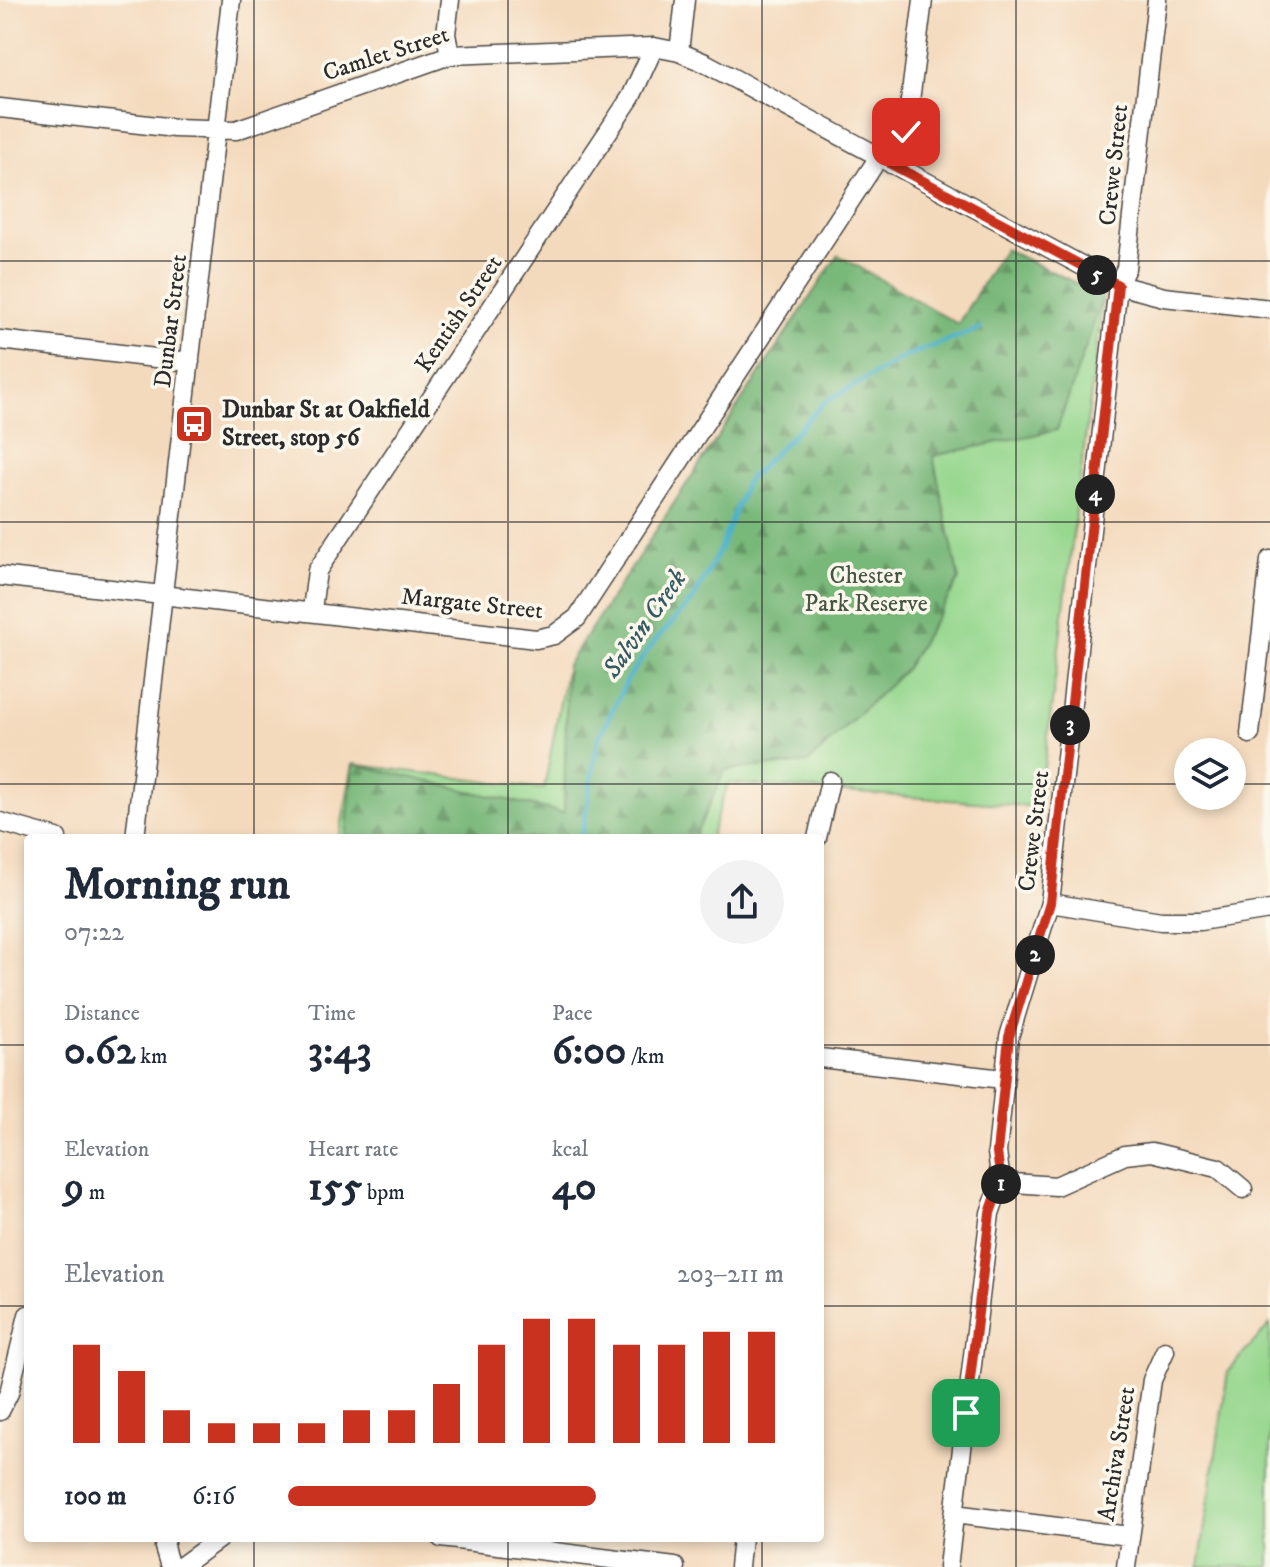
<!DOCTYPE html>
<meta charset="utf-8">
<style>
:root{--surface:#fff;--page:#f2f2f3;--text:#1f2937;--muted:#747a83;--accent:#c8321e}
body{margin:0;font-family:"IM FELL DW Pica",serif;background:var(--page);color:var(--text);height:100vh;display:flex;flex-direction:column;font-size:30px;white-space:nowrap}
*{box-sizing:border-box;margin:0}
p{font-size:26px;color:var(--muted)}
.icon{flex:none;width:44px;height:44px;fill:none;stroke:currentColor;stroke-width:2;stroke-linecap:round;stroke-linejoin:round}
.map{position:relative;flex:1;overflow:hidden}
.side{position:absolute;left:24px;top:834px;width:800px;height:708px;display:flex;flex-direction:column;background:var(--surface);border-radius:8px;box-shadow:0 4px 12px #0003}
.side>*{flex:none}
.controls{position:absolute;left:1174px;top:738px;display:grid;gap:16px}
.controls a{display:grid;place-items:center;width:72px;height:72px;border-radius:50%;background:var(--surface);box-shadow:0 4px 12px #0003;font-size:40px}
.pin{position:absolute;display:grid;place-items:center;width:68px;height:68px;color:#fff;margin:-34px;border-radius:16px;box-shadow:0 4px 12px #0006}
.km{position:absolute;width:40px;height:40px;margin:-20px;border-radius:50%;background:#222;color:#fff;font-size:22px;line-height:40px;text-align:center}
.round{display:grid;place-items:center;flex:none;width:84px;height:84px;border-radius:42px;background:var(--page)}
.head{display:flex;align-items:center;justify-content:space-between;height:136px;padding:0 40px}
h1{font-size:44px;font-weight:700;line-height:60px}
.stats{display:grid;grid-template-columns:repeat(3,1fr);gap:12px;height:136px;padding:8px 40px}
.stats div{display:grid;align-content:center}
.stats b{font-size:40px;font-weight:700}
.stats small{font-size:22px;font-weight:400}
.stats p{font-size:22px}
.chart{height:224px;padding:16px 40px}
.chart p{display:flex;justify-content:space-between}
.chart svg{width:100%;height:144px;margin-top:8px;stroke:var(--accent);stroke-width:6}
ul{padding:0 40px;list-style:none;font-size:26px}
li{display:grid;grid-template-columns:128px 96px 1fr;align-items:center;height:60px}
li i{height:20px;border-radius:10px;background:var(--accent)}
.map>svg:first-child{display:block}
.green{fill:#96d78e;stroke:#60815c;stroke-width:2}
.forest{fill:url(#forest-firs);stroke:#527252;stroke-width:2}
.lines{fill:none;stroke-linecap:round;stroke-linejoin:round}
.stream{stroke:#4ab1c9;stroke-width:5}
.street-casing{stroke:#494541;stroke-width:21}
.street{stroke:#fff;stroke-width:18}
.route-casing{stroke:#fff;stroke-width:16}
.route{stroke:#c8321e;stroke-width:10}
.grid{fill:none;stroke:#2b2b2b;stroke-width:2;stroke-opacity:0.55}
.labels{text-anchor:middle;dominant-baseline:central;stroke-width:7;stroke-linejoin:round;paint-order:stroke}
.street-label{font-size:24px;fill:#2b2b2b;stroke:#fbf7ec}
.poi-label{font-size:24px;font-weight:bold;fill:#2b2b2b;stroke:#fbf7ec;text-anchor:start}
.park-label{font-size:24px;fill:#465644;stroke:#fbf7ec}
.water-label{font-size:26px;font-style:italic;fill:#365a62;stroke:#fbf7ec}
</style>
<div class="map">
<svg width="1270" height="1567" viewBox="0 0 1270 1567">
<defs>
<pattern id="forest-firs" width="22" height="20" patternUnits="userSpaceOnUse" patternTransform="scale(2)"><rect width="22" height="20" fill="#78b879"/><path d="M5 1l3.5 6h-7zM16 11l3.5 6h-7z" fill="#639663"/></pattern>
</defs>
<rect width="100%" height="100%" fill="#fbf7ec"/>
<filter id="ink" filterUnits="userSpaceOnUse"><feTurbulence type="fractalNoise" baseFrequency=".0125" numOctaves="2"/><feDisplacementMap in="SourceGraphic" scale="16" xChannelSelector="R" yChannelSelector="G"/><feConvolveMatrix kernelMatrix="1 2 1 2 8 2 1 2 1" color-interpolation-filters="sRGB"/></filter>
<filter id="wash" filterUnits="userSpaceOnUse"><feTurbulence type="fractalNoise" baseFrequency=".006" numOctaves="4" result="noise"/><feDisplacementMap in="SourceGraphic" scale="32" xChannelSelector="R" yChannelSelector="G"/><feGaussianBlur stdDeviation="1.8" result="paint"/><feColorMatrix in="noise" values="0 0 0 0 0 0 0 0 0 0 0 0 0 0 0 0 0 1.4 0 .05"/><feComposite in="paint" operator="in"/></filter>
<g filter="url(#wash)">
<rect width="100%" height="100%" fill="#f4dabd"/>
<path class="green" d="M 1004,249 L 1103,296 L 1039,807 L 728,783 L 710,838 L 339,838 L 353,764 L 544,789 L 567,665 L 893,301 L 958,324 Z
M 1270,1324 L 1270,1567 L 1199,1567 L 1228,1371 Z"/>
<path class="forest" d="M 1004,249 L 1103,296 L 1057,430 L 933,456 L 959,580 L 906,668 L 808,763 L 725,770 L 694,838 L 346,838 L 353,764 L 564,813 L 567,665 L 838,255 L 958,324 Z"/>
<g class="lines">
<path class="stream" d="M 581,838 L 598,740 L 628,678 L 650,647 L 694,598 L 720,549 L 746,482 L 825,402 L 906,356 L 981,328"/>
</g>
</g>
<g filter="url(#ink)">
<g class="lines">
<defs>
<path id="street" d="M 450,0 L 446,34 L 450,55
M 679,52 L 685,0
M 0,108 L 175,128 L 236,130 L 450,55 L 654,47 L 679,52 L 705,63 L 1118,285 L 1164,297 L 1270,309
M 891,164 L 906,132 L 923,0
M 0,340 L 190,362
M 0,576 L 536,639 L 554,635 L 577,618 L 879,157
M 312,610 L 317,571 L 631,97 L 654,47
M 1250,734 L 1270,560
M 0,822 L 57,838
M 135,838 L 231,0
M 817,838 L 830,781
M 1050,903 L 1161,921 L 1200,921 L 1270,910
M 820,1058 L 1003,1079
M 1001,1182 L 1056,1186 L 1125,1155 L 1152,1152 L 1218,1168 L 1243,1189
M 0,1411 L 9,1393 L 28,1315
M 954,1514 L 1129,1536
M 166,1538 L 164,1547 L 170,1567
M 441,1538 L 675,1567
M 180,1567 L 220,1538
M 739,1567 L 742,1538
M 948,1567 L 990,1213 L 1001,1182 L 997,1152 L 1009,1037 L 1050,903 L 1118,285 L 1126,268 L 1157,0
M 1126,1567 L 1152,1380 L 1165,1351"/>
</defs>
<use href="#street" class="street-casing"/>
<use href="#street" class="street"/>
</g>
</g>
<g class="lines" filter="url(#ink)">
<defs>
<path id="route" d="M 906,132 L 891,164 L 1118,285 L 1050,903 L 1009,1037 L 997,1152 L 1001,1182 L 990,1213 L 966,1413"/>
</defs>
<use href="#route" class="route-casing"/>
<use href="#route" class="route"/>
</g>
<path class="grid" d="M 254,0 L 254,838M 508,0 L 508,838M 762,0 L 762,838M 1016,0 L 1016,1567M 0,261 L 1270,261M 0,522 L 1270,522M 0,784 L 1188,784M 1232,784 L 1270,784M 0,1045 L 28,1045M 820,1045 L 1270,1045M 0,1306 L 28,1306M 820,1306 L 1270,1306M 254,1538 L 254,1567M 508,1538 L 508,1567M 762,1538 L 762,1567"/>
<defs>
<symbol id="bus-square" viewBox="-11 -11 22 22"><rect x="-9" y="-9" width="18" height="18" rx="4" fill="#c8321e" stroke="#fbf7ec"/><path d="M-5-6H5V4H4V6H2V4H-2V6H-4V4H-5ZM-3.5-4V0h7V-4ZM-3.5 1.2v1.5H-2V1.2ZM2 1.2v1.5H3.5V1.2Z" fill="#fff"/></symbol>
</defs>
<g fill-rule="evenodd">
<use href="#bus-square" x="172" y="402" width="44" height="44"/>
</g>
<g class="labels">
<g class="street-label">
<text transform="translate(386 54) rotate(-18)">Camlet Street</text>
<text transform="translate(1114 165) rotate(-84)">Crewe Street</text>
<text transform="translate(459 314) rotate(-56)">Kentish Street</text>
<text transform="translate(171 321) rotate(-83)">Dunbar Street</text>
<text transform="translate(472 604) rotate(6)">Margate Street</text>
<text transform="translate(1034 831) rotate(-83)">Crewe Street</text>
<text transform="translate(1117 1454) rotate(-81)">Archiva Street</text>
</g>
<g class="poi-label">
<text x="222" y="410">Dunbar St at Oakfield<tspan x="222" dy="28">Street, stop 56</tspan></text>
</g>
<g class="park-label">
<text x="866" y="576">Chester<tspan x="866" dy="28">Park Reserve</tspan></text>
</g>
<g class="water-label">
<text transform="translate(645 624) rotate(-55)">Salvin Creek</text>
</g>
</g>
</svg>
<div class="controls">
<a><svg class="icon" aria-label="layers" viewBox="0 0 24 24"><path d="M12 4l9 5-9 5-9-5zM3 14l9 5 9-5"/></svg></a>
</div>
<div class="pin" style="left:966px;top:1413px;background:#1e9e55"><svg class="icon" aria-label="arrive" viewBox="0 0 24 24"><path d="M6 21V4h12l-3 4 3 4H6"/></svg></div>
<div class="pin" style="left:906px;top:132px;background:#d93025"><svg class="icon" aria-label="check" viewBox="0 0 24 24"><path d="M5 12l5 5 9-10"/></svg></div>
<b class="km" style="left:1001px;top:1184px">1</b>
<b class="km" style="left:1035px;top:955px">2</b>
<b class="km" style="left:1070px;top:725px">3</b>
<b class="km" style="left:1095px;top:494px">4</b>
<b class="km" style="left:1097px;top:275px">5</b>
<section class="side">
<div class="head"><div><h1>Morning run</h1><p>07:22</p></div><a class="round"><svg class="icon" aria-label="share" viewBox="0 0 24 24"><path d="M12 15V3M7 8l5-5 5 5M5 13v7h14v-7"/></svg></a></div>
<div class="stats">
<div><p>Distance</p><b>0.62<small> km</small></b></div>
<div><p>Time</p><b>3:43</b></div>
<div><p>Pace</p><b>6:00<small> /km</small></b></div>
</div>
<div class="stats">
<div><p>Elevation</p><b>9<small> m</small></b></div>
<div><p>Heart rate</p><b>155<small> bpm</small></b></div>
<div><p>kcal</p><b>40</b></div>
</div>
<div class="chart"><p><span>Elevation</span>203–211 m</p>
<svg viewBox="0 0 160 44" preserveAspectRatio="none"><path d="M5 44V14M15 44V22M25 44V34M35 44V38M45 44V38M55 44V38M65 44V34M75 44V34M85 44V26M95 44V14M105 44V6M115 44V6M125 44V14M135 44V14M145 44V10M155 44V10"/></svg>
</div>
<ul>
<li><b>100 m</b>6:16<i style="width:62%"></i></li>
</ul>
</section>
</div>
